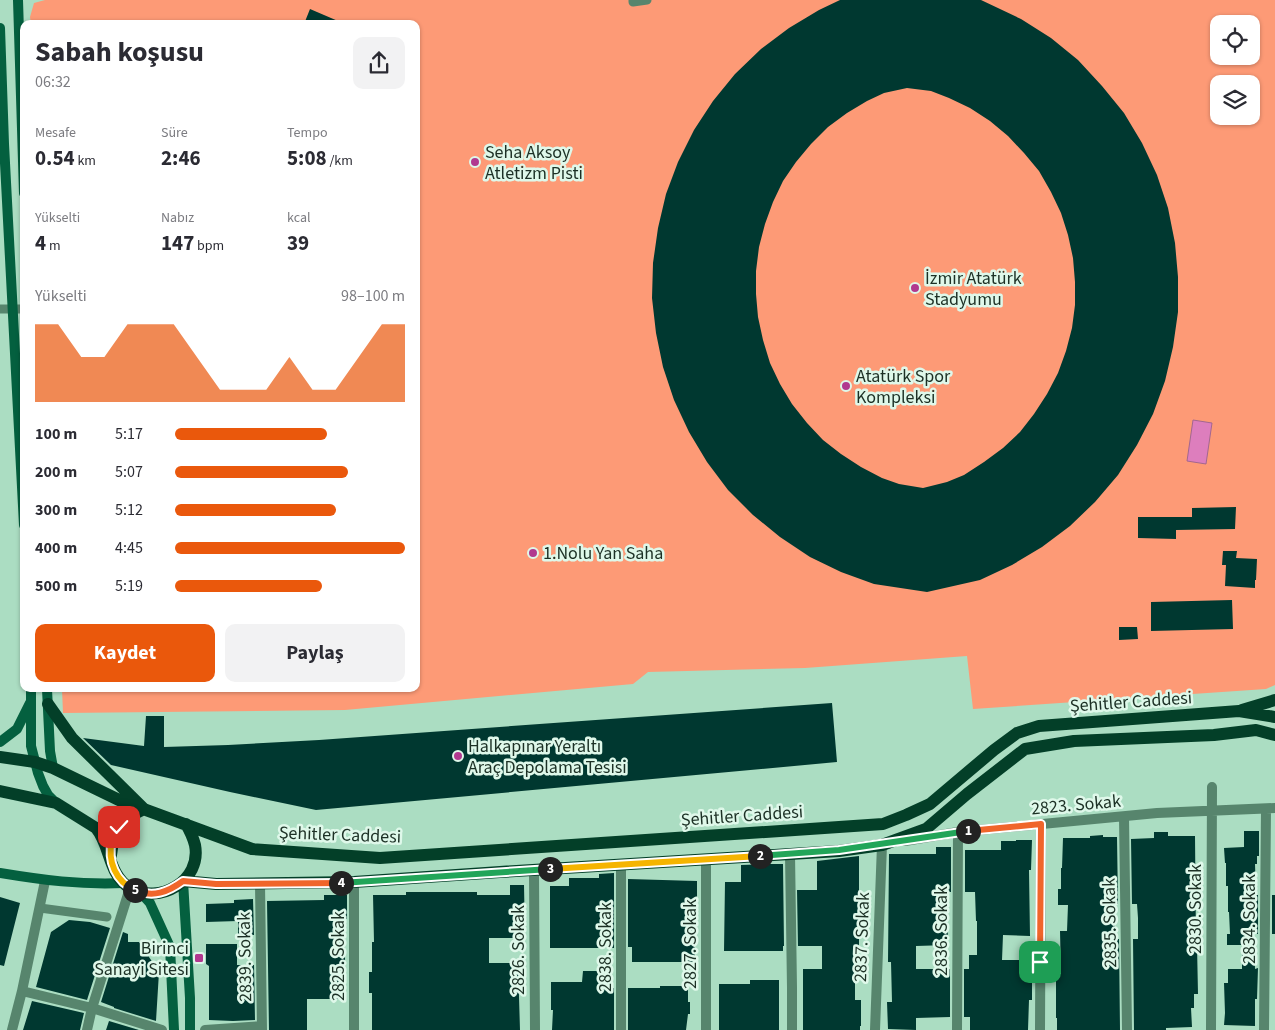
<!DOCTYPE html>
<html lang="tr">
<meta charset="utf-8">
<style>
:root{--surface:#fff;--page:#f2f2f3;--text:#2b2b33;--muted:#7c7c81;--accent:#ea580c}
body{margin:0;font-family:"Source Sans 3",sans-serif;background:var(--page);color:var(--text);height:100vh;display:flex;flex-direction:column;font-size:19px;white-space:nowrap}
*{box-sizing:border-box;margin:0}
p{font-size:16px;color:var(--muted)}
.icon{flex:none;width:28px;height:28px;fill:none;stroke:currentColor;stroke-width:2;stroke-linecap:round;stroke-linejoin:round}
.map{position:relative;flex:1;overflow:hidden}
.side{position:absolute;left:20px;top:20px;width:400px;height:672px;display:flex;flex-direction:column;background:var(--surface);border-radius:10px;box-shadow:0 1px 4px #0004}
.side>*{flex:none}
.controls{position:absolute;left:1210px;top:15px;display:grid;gap:10px}
.controls a{display:grid;place-items:center;width:50px;height:50px;border-radius:10px;background:var(--surface);box-shadow:0 1px 4px #0004;font-size:25px}
.pin{position:absolute;display:grid;place-items:center;width:42px;height:42px;color:#fff;margin:-21px;border-radius:10px;box-shadow:0 2px 8px #0006}
.km{position:absolute;width:25px;height:25px;margin:-12px;border-radius:50%;background:#222;color:#fff;font-size:14px;line-height:25px;text-align:center}
.round{display:grid;place-items:center;flex:none;width:52px;height:52px;border-radius:10px;background:var(--page)}
.summary{display:flex;align-items:center;justify-content:space-between;height:85px;padding:0 15px}
h1{font-size:28px;font-weight:700;line-height:38px}
.stats{display:grid;grid-template-columns:repeat(3,1fr);gap:8px;height:85px;padding:5px 15px}
.stats div{display:grid;align-content:center}
.stats b{font-size:21px;font-weight:700}
.stats small{font-size:14px;font-weight:400}
.stats p{font-size:14px}
.chart{height:140px;padding:10px 15px}
.chart p{display:flex;justify-content:space-between}
.chart svg{width:100%;height:90px;margin-top:5px;fill:var(--accent);opacity:.7}
.button{display:flex;gap:10px;margin-top:auto;padding:10px 15px}
.button a{flex:1;height:58px;border-radius:10px;background:var(--accent);color:#fff;font-size:20px;font-weight:700;line-height:58px;text-align:center}
.button a+a{background:var(--page);color:var(--text)}
ul{padding:0 15px;list-style:none;font-size:16px}
li{display:grid;grid-template-columns:80px 60px 1fr;align-items:center;height:38px}
li i{height:12px;border-radius:6px;background:var(--accent)}
.map>svg:first-child{display:block}
.green{fill:#fd9a76;fill-rule:evenodd}
.water{fill:#dd7ebd;stroke:#a3678f}
.building{fill:#003830;fill-rule:evenodd}
.lines{fill:none;stroke-linecap:round;stroke-linejoin:round}
.service{stroke:#57856d;stroke-width:9}
.minor{stroke:#57856d;stroke-width:10}
.secondary{stroke:#04603f;stroke-width:10}
.primary{stroke:#033f28;stroke-width:12}
.split-1-casing{stroke:#fff;stroke-width:10}
.split-2-casing{stroke:#fff;stroke-width:10}
.split-3-casing{stroke:#fff;stroke-width:10}
.split-4-casing{stroke:#fff;stroke-width:10}
.split-5-casing{stroke:#fff;stroke-width:10}
.split-6-casing{stroke:#fff;stroke-width:10}
.split-1{stroke:#f0652b;stroke-width:6}
.split-2{stroke:#22a559;stroke-width:6}
.split-3{stroke:#f5b400;stroke-width:6}
.split-4{stroke:#22a559;stroke-width:6}
.split-5{stroke:#f0652b;stroke-width:6}
.split-6{stroke:#f5b400;stroke-width:6}
.poi-dot{fill:#b1398f;stroke:#dff8ea;stroke-width:2}
.labels{text-anchor:middle;dominant-baseline:central;stroke-width:5;stroke-linejoin:round;paint-order:stroke}
.poi-label{font-size:18px;fill:#1c3025;stroke:#dff8ea;text-anchor:start}
.street-label{font-size:18px;fill:#1c3025;stroke:#dff8ea}
</style>
<div class="map">
<svg width="1275" height="1030" viewBox="0 0 1275 1030">
<rect width="100%" height="100%" fill="#abddc2"/>
<path class="green" d="M 45,0 L 1275,0 L 1275,685 L 1266,689 L 973,709 L 967,656 L 805,668 L 648,672 L 633,684 L 345,710 L 63,713 L 62,689 L 416,689 L 416,24 L 31,24 L 30,17 L 34,3 ZM 1219,24 L 1251,24 L 1251,56 L 1219,56 ZM 1219,84 L 1251,84 L 1251,116 L 1219,116 Z"/>
<path class="water" d="M 1193,420 L 1212,423 L 1206,464 L 1187,461 Z"/>
<path class="building" d="M 840,0 L 981,0 L 1021,19 L 1051,38 L 1078,60 L 1102,86 L 1124,113 L 1142,143 L 1157,175 L 1168,208 L 1175,243 L 1178,277 L 1178,312 L 1173,347 L 1165,381 L 1153,414 L 1137,445 L 1118,475 L 1095,502 L 1070,526 L 1042,547 L 1012,565 L 980,580 L 927,592 L 874,584 L 841,572 L 810,557 L 780,537 L 753,515 L 728,490 L 707,462 L 689,432 L 674,400 L 663,367 L 656,333 L 652,298 L 653,263 L 658,228 L 666,194 L 678,162 L 694,130 L 713,101 L 735,74 L 761,49 L 789,28 L 819,10 ZM 907,88 L 931,91 L 949,98 L 970,108 L 990,121 L 1008,136 L 1024,153 L 1039,171 L 1051,192 L 1061,213 L 1068,235 L 1073,258 L 1075,282 L 1075,305 L 1072,328 L 1066,351 L 1058,373 L 1047,394 L 1034,414 L 1020,432 L 1003,448 L 984,462 L 964,475 L 947,482 L 923,488 L 899,484 L 882,478 L 861,467 L 841,454 L 823,440 L 807,423 L 792,404 L 780,384 L 770,363 L 763,340 L 758,317 L 756,294 L 756,271 L 759,247 L 765,224 L 773,202 L 783,181 L 796,162 L 811,144 L 828,127 L 847,113 L 867,101 L 884,93 Z
M 310,9 L 345,24 L 304,24 Z
M 1236,507 L 1235,529 L 1176,530 L 1176,539 L 1138,538 L 1138,517 L 1192,517 L 1192,508 Z
M 1223,551 L 1237,551 L 1236,558 L 1257,559 L 1256,580 L 1255,580 L 1255,588 L 1225,586 L 1226,565 L 1222,565 Z
M 1232,600 L 1233,629 L 1151,631 L 1151,602 Z
M 1119,627 L 1137,627 L 1138,639 L 1119,640 Z
M 832,703 L 837,762 L 316,810 L 230,792 L 111,765 L 83,738 L 144,746 L 146,716 L 164,716 L 164,747 L 228,745 L 319,740 Z
M 1244,831 L 1259,831 L 1259,856 L 1257,856 L 1257,864 L 1255,864 L 1256,895 L 1258,895 L 1258,934 L 1254,934 L 1255,969 L 1258,968 L 1257,999 L 1255,999 L 1255,1026 L 1224,1025 L 1225,1013 L 1224,983 L 1228,983 L 1228,969 L 1242,969 L 1242,945 L 1227,945 L 1227,934 L 1230,934 L 1229,912 L 1228,912 L 1228,886 L 1226,886 L 1226,863 L 1225,863 L 1224,848 L 1244,847 Z
M 1154,832 L 1168,832 L 1168,836 L 1195,836 L 1196,945 L 1197,945 L 1198,994 L 1194,994 L 1194,1008 L 1191,1008 L 1192,1027 L 1166,1028 L 1166,1030 L 1134,1030 L 1133,939 L 1138,939 L 1138,918 L 1137,904 L 1132,904 L 1131,839 L 1154,838 Z
M 1103,835 L 1103,837 L 1117,837 L 1118,904 L 1115,904 L 1115,939 L 1119,939 L 1120,1030 L 1057,1030 L 1057,1018 L 1056,1018 L 1056,974 L 1061,974 L 1060,931 L 1067,931 L 1068,905 L 1058,905 L 1058,889 L 1061,889 L 1061,868 L 1062,868 L 1063,838 L 1090,838 L 1090,836 Z
M 1016,840 L 1032,840 L 1031,870 L 1029,870 L 1030,936 L 1003,935 L 1002,960 L 1030,960 L 1030,970 L 1032,970 L 1032,1000 L 1029,1000 L 1028,1030 L 970,1030 L 970,1017 L 964,1017 L 964,969 L 969,969 L 969,955 L 977,955 L 977,921 L 976,921 L 975,892 L 965,892 L 965,850 L 1001,850 L 1001,841 L 1016,841 Z
M 936,847 L 951,847 L 951,892 L 947,892 L 948,945 L 916,946 L 916,969 L 950,969 L 950,1017 L 916,1018 L 916,1030 L 888,1029 L 887,1002 L 892,1002 L 891,962 L 888,962 L 889,854 L 936,854 Z
M 859,856 L 859,953 L 855,953 L 855,1000 L 861,1000 L 861,1026 L 860,1026 L 860,1030 L 803,1030 L 803,969 L 822,969 L 822,946 L 798,946 L 797,890 L 817,890 L 817,861 Z
M 769,864 L 783,864 L 784,946 L 783,946 L 783,951 L 724,951 L 725,882 L 741,882 L 741,865 Z
M 614,873 L 614,948 L 550,948 L 550,886 L 569,886 L 569,878 L 599,878 L 599,874 Z
M 628,879 L 697,881 L 697,903 L 694,903 L 695,962 L 632,962 L 632,947 L 628,947 Z
M 510,885 L 524,885 L 525,938 L 489,938 L 489,963 L 518,963 L 520,1030 L 372,1030 L 372,993 L 369,993 L 369,972 L 372,972 L 372,942 L 374,942 L 373,895 L 406,895 L 406,892 L 477,892 L 477,895 L 510,895 Z
M 324,895 L 347,895 L 347,919 L 345,919 L 345,999 L 307,999 L 307,1030 L 269,1030 L 267,901 L 324,900 Z
M 1272,895 L 1275,895 L 1275,934 L 1272,934 Z
M 0,897 L 20,903 L 4,966 L 0,965 Z
M 253,899 L 254,935 L 238,935 L 238,921 L 206,922 L 206,904 L 234,903 L 234,900 Z
M 69,920 L 90,922 L 110,928 L 87,1000 L 36,987 L 51,932 Z
M 123,932 L 128,934 L 128,942 L 139,942 L 159,972 L 156,1021 L 114,1008 L 114,1007 L 101,1002 Z
M 206,944 L 237,944 L 237,965 L 254,965 L 255,1020 L 233,1021 L 209,1020 L 209,966 L 206,964 Z
M 583,971 L 609,971 L 609,985 L 610,985 L 610,988 L 614,988 L 614,1030 L 552,1030 L 553,1010 L 551,1010 L 551,982 L 582,982 Z
M 750,980 L 779,980 L 779,1030 L 719,1030 L 719,984 L 750,984 Z
M 660,986 L 688,986 L 688,1002 L 690,1002 L 690,1014 L 688,1014 L 686,1030 L 628,1030 L 628,988 L 660,988 Z
M 32,1001 L 84,1013 L 80,1030 L 23,1030 Z
M 109,1021 L 139,1030 L 106,1030 Z"/>
<g class="lines">
<path class="service" d="M 633,0 L 633,2 L 647,0
M 0,309 L 24,309
M 40,908 L 107,917"/>
<path class="minor" d="M 1124,817 L 1127,1030
M 905,841 L 958,832 L 1157,813 L 1275,808
M 790,854 L 792,988 L 792,1030
M 534,870 L 535,1030
M 260,884 L 262,1030
M 22,991 L 92,1008 L 162,1030
M 12,1030 L 22,991 L 45,881
M 87,1030 L 92,1008 L 130,888
M 205,1030 L 262,1026
M 354,1030 L 354,882
M 621,1030 L 621,864
M 706,1030 L 706,859
M 875,1030 L 882,845 L 888,844
M 957,1030 L 958,832
M 1040,1030 L 1041,824
M 1211,1030 L 1212,787
M 1264,1030 L 1266,809"/>
<path class="secondary" d="M 18,0 L 24,193
M 0,28 L 4,144 L 24,525
M 31,689 L 31,746 L 38,773 L 43,786 L 48,795 L 56,803
M 47,689 L 50,751 L 53,768
M 0,742 L 17,729 L 30,703
M 0,873 C 42,880 81,885 124,883
M 183,881 L 190,998 L 190,1030
M 141,893 L 150,903 L 170,947 L 174,1030"/>
<path class="primary" d="M 48,704 L 72,738 L 144,809 C 120,820 114,829 111,855
M 1242,710 L 1275,700
M 0,757 L 35,762 L 53,768 L 119,800 L 252,849 L 380,858 L 883,824 L 906,815 L 930,804 L 994,750 L 1017,733 L 1039,726 L 1239,711 L 1275,717
M 0,791 L 56,803 L 96,828 C 111,846 108,875 130,888 C 159,905 202,881 195,845 C 193,837 190,831 186,824
M 183,881 L 216,884 L 354,882 L 500,872 L 839,851 L 882,845 L 926,829 L 967,794 L 1025,749 L 1074,741 L 1214,735 L 1256,730 L 1275,735"/>
</g>
<g class="lines">
<defs>
<path id="split-1" d="M 968,831 L 1041,824 L 1040,962"/>
<path id="split-2" d="M 760,856 L 839,850 L 968,831"/>
<path id="split-3" d="M 550,869 L 760,856"/>
<path id="split-4" d="M 341,883 L 550,869"/>
<path id="split-5" d="M 135,890 C 153,898 168,892 183,881 L 216,884 L 341,883"/>
<path id="split-6" d="M 119,827 C 117,832 114,837 112,841 C 107,861 116,882 135,890"/>
</defs>
<use href="#split-1" class="split-1-casing"/>
<use href="#split-2" class="split-2-casing"/>
<use href="#split-3" class="split-3-casing"/>
<use href="#split-4" class="split-4-casing"/>
<use href="#split-5" class="split-5-casing"/>
<use href="#split-6" class="split-6-casing"/>
<use href="#split-1" class="split-1"/>
<use href="#split-2" class="split-2"/>
<use href="#split-3" class="split-3"/>
<use href="#split-4" class="split-4"/>
<use href="#split-5" class="split-5"/>
<use href="#split-6" class="split-6"/>
</g>
<g class="poi-dot">
<circle cx="475" cy="162" r="5"/>
<circle cx="915" cy="288" r="5"/>
<circle cx="846" cy="386" r="5"/>
<circle cx="533" cy="553" r="5"/>
<circle cx="458" cy="756" r="5"/>
<rect x="194" y="953" width="10" height="10" rx="2.5"/>
</g>
<g class="labels">
<g class="poi-label">
<text x="485" y="152">Seha Aksoy<tspan x="485" dy="21">Atletizm Pisti</tspan></text>
<text x="925" y="278">İzmir Atatürk<tspan x="925" dy="21">Stadyumu</tspan></text>
<text x="856" y="376">Atatürk Spor<tspan x="856" dy="21">Kompleksi</tspan></text>
<text x="543" y="553">1.Nolu Yan Saha</text>
<text x="468" y="746">Halkapınar Yeraltı<tspan x="468" dy="21">Araç Depolama Tesisi</tspan></text>
<text x="189" y="948" text-anchor="end">Birinci<tspan x="189" dy="21">Sanayi Sitesi</tspan></text>
</g>
<g class="street-label">
<text transform="translate(1131 702) rotate(-4)">Şehitler Caddesi</text>
<text transform="translate(1076 805) rotate(-5)">2823. Sokak</text>
<text transform="translate(742 816) rotate(-4)">Şehitler Caddesi</text>
<text transform="translate(340 835) rotate(2)">Şehitler Caddesi</text>
<text transform="translate(1195 909) rotate(-90)">2830. Sokak</text>
<text transform="translate(1249 919) rotate(-90)">2834. Sokak</text>
<text transform="translate(1110 923) rotate(-91)">2835. Sokak</text>
<text transform="translate(941 931) rotate(-90)">2836. Sokak</text>
<text transform="translate(862 937) rotate(-88)">2837. Sokak</text>
<text transform="translate(690 944) rotate(-90)">2827. Sokak</text>
<text transform="translate(605 947) rotate(-90)">2838. Sokak</text>
<text transform="translate(518 950) rotate(-90)">2826. Sokak</text>
<text transform="translate(338 956) rotate(-90)">2825. Sokak</text>
<text transform="translate(245 957) rotate(-91)">2839. Sokak</text>
</g>
</g>
</svg>
<div class="controls">
<a><svg class="icon" aria-label="locate" viewBox="0 0 24 24"><circle cx="12" cy="12" r="6"/><path d="M12 2v4M12 18v4M2 12h4M18 12h4"/></svg></a>
<a><svg class="icon" aria-label="layers" viewBox="0 0 24 24"><path d="M12 4l9 5-9 5-9-5zM3 14l9 5 9-5"/></svg></a>
</div>
<div class="pin" style="left:1040px;top:962px;background:#1e9e55"><svg class="icon" aria-label="arrive" viewBox="0 0 24 24"><path d="M6 21V4h12l-3 4 3 4H6"/></svg></div>
<div class="pin" style="left:119px;top:827px;background:#d93025"><svg class="icon" aria-label="check" viewBox="0 0 24 24"><path d="M5 12l5 5 9-10"/></svg></div>
<b class="km" style="left:968px;top:831px">1</b>
<b class="km" style="left:760px;top:856px">2</b>
<b class="km" style="left:550px;top:869px">3</b>
<b class="km" style="left:341px;top:883px">4</b>
<b class="km" style="left:135px;top:890px">5</b>
<section class="side">
<div class="summary"><div><h1>Sabah koşusu</h1><p>06:32</p></div><a class="round"><svg class="icon" aria-label="share" viewBox="0 0 24 24"><path d="M12 15V3M7 8l5-5 5 5M5 13v7h14v-7"/></svg></a></div>
<div class="stats">
<div><p>Mesafe</p><b>0.54<small> km</small></b></div>
<div><p>Süre</p><b>2:46</b></div>
<div><p>Tempo</p><b>5:08<small> /km</small></b></div>
</div>
<div class="stats">
<div><p>Yükselti</p><b>4<small> m</small></b></div>
<div><p>Nabız</p><b>147<small> bpm</small></b></div>
<div><p>kcal</p><b>39</b></div>
</div>
<div class="chart"><p><span>Yükselti</span>98–100 m</p>
<svg viewBox="0 0 160 44" preserveAspectRatio="none"><path d="M0 44V6L10 6L20 22L30 22L40 6L50 6L60 6L70 22L80 38L90 38L100 38L110 22L120 38L130 38L140 22L150 6L160 6V44z"/></svg>
</div>
<ul>
<li><b>100 m</b>5:17<i style="width:66%"></i></li>
<li><b>200 m</b>5:07<i style="width:75%"></i></li>
<li><b>300 m</b>5:12<i style="width:70%"></i></li>
<li><b>400 m</b>4:45<i style="width:100%"></i></li>
<li><b>500 m</b>5:19<i style="width:64%"></i></li>
</ul>
<div class="button"><a>Kaydet</a><a>Paylaş</a></div>
</section>
</div>
